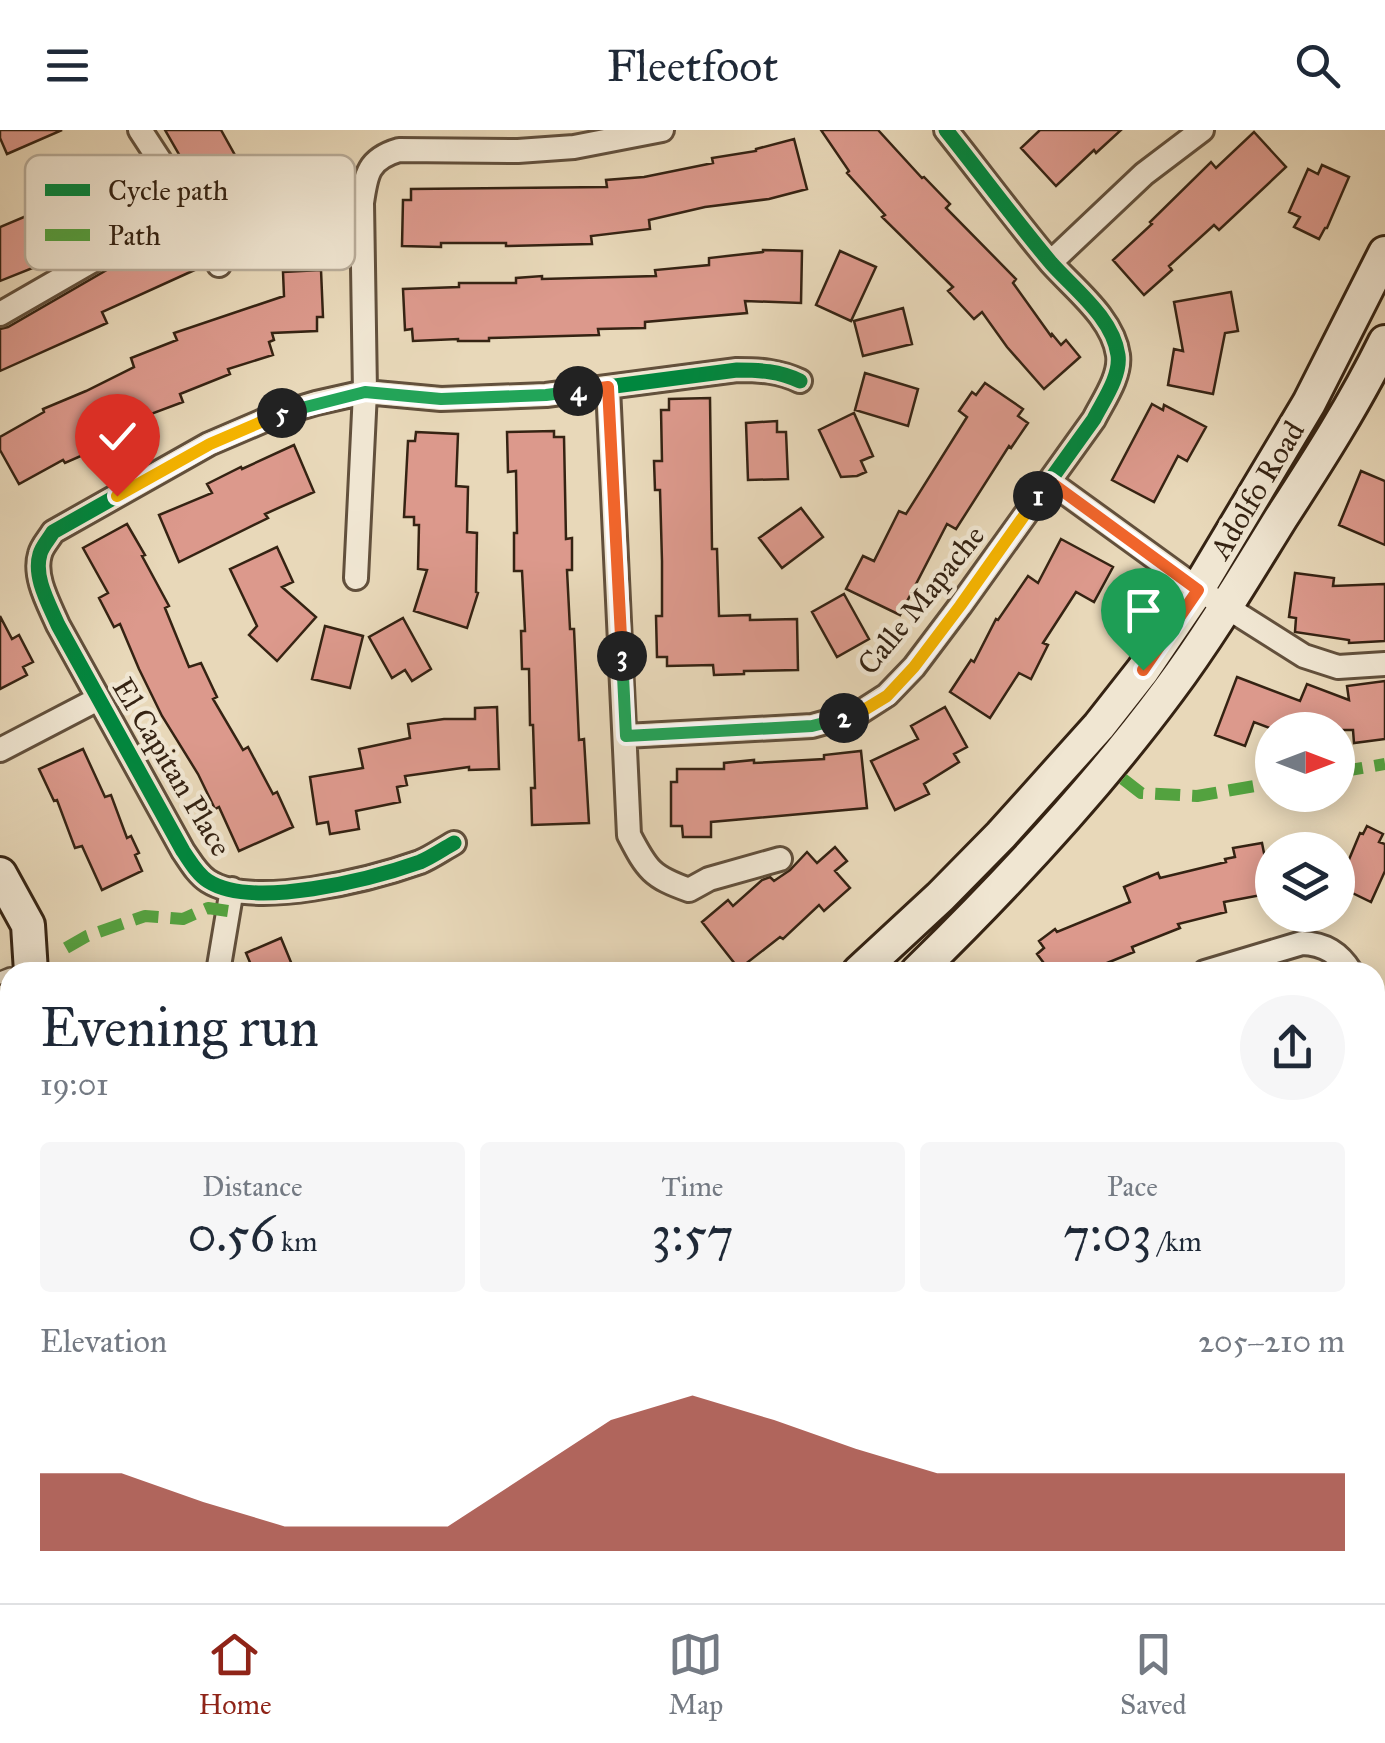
<!DOCTYPE html>
<meta charset="utf-8">
<style>
:root{--surface:#fff;--page:#f6f6f7;--text:#1f2937;--muted:#747a83;--line:#e0e1e3;--accent:#8f2418}
body{margin:0;font-family:"IM FELL Great Primer",serif;background:var(--page);color:var(--text);height:100vh;display:flex;flex-direction:column;font-size:38px;white-space:nowrap}
*{box-sizing:border-box;margin:0}
p{font-size:32px;color:var(--muted)}
.icon{flex:none;width:55px;height:55px;fill:none;stroke:currentColor;stroke-width:2;stroke-linecap:round;stroke-linejoin:round}
.map{position:relative;flex:1;overflow:hidden}
.side{position:absolute;left:0px;top:832px;width:1385px;height:642px;display:flex;flex-direction:column;background:var(--surface);border-radius:30px 30px 0 0;box-shadow:0 5px 25px #0003}
.side>*{flex:none}
.needle{width:65px;rotate:90deg}
.buttons{position:absolute;left:1255px;top:582px;display:grid;gap:20px}
.buttons a{display:grid;place-items:center;width:100px;height:100px;border-radius:50%;background:var(--surface);box-shadow:0 5px 25px #0003;font-size:50px}
.pin{position:absolute;display:grid;place-items:center;width:85px;height:85px;color:#fff;margin:-102px -42px;border-radius:50% 50% 50% 0;rotate:-45deg;box-shadow:0 0 10px #0007}
.pin .icon{rotate:45deg}
.km{position:absolute;width:50px;height:50px;margin:-25px;border-radius:50%;background:#222;color:#fff;font-size:28px;line-height:50px;text-align:center}
.round{display:grid;place-items:center;flex:none;width:105px;height:105px;border-radius:52px;background:var(--page)}
.summary{display:flex;align-items:center;justify-content:space-between;height:170px;padding:0 40px}
h1{font-size:55px;font-weight:600;line-height:75px}
.metrics{display:grid;grid-template-columns:repeat(3,1fr);gap:15px;height:170px;padding:10px 40px}
.metrics div{display:grid;align-content:center;border-radius:10px;background:var(--page);text-align:center}
.metrics b{font-size:50px;font-weight:600}
.metrics small{font-size:28px;font-weight:400}
.metrics p{font-size:28px}
.chart{height:280px;padding:20px 40px}
.chart p{display:flex;justify-content:space-between}
.chart svg{width:100%;height:180px;margin-top:10px;fill:var(--accent);opacity:.7}
header{display:flex;justify-content:space-between;align-items:center;height:130px;padding:0 40px;background:var(--surface);font-size:45px;font-weight:600}
.dock{display:flex;justify-content:space-around;align-items:center;height:140px;border-top:2px solid var(--line);background:var(--surface);font-size:28px;color:var(--muted)}
.dock a{display:grid;justify-items:center;gap:5px}
.dock .active{color:var(--accent)}
.map>svg:first-child{display:block}
.building{fill:#dc998c;stroke:#352313;stroke-width:2.5}
.lines{fill:none;stroke-linecap:round;stroke-linejoin:round}
.lane-casing{stroke:#62503c;stroke-width:16}
.street-casing{stroke:#62503c;stroke-width:28}
.secondary-casing{stroke:#352313;stroke-width:38}
.lane{stroke:#f0e6d2;stroke-width:11}
.street{stroke:#f0e6d2;stroke-width:22}
.secondary{stroke:#f0e6d2;stroke-width:32}
.quiet{stroke:#53a23f;stroke-width:12;stroke-dasharray:25 12;stroke-linecap:butt}
.cycleway-casing{stroke:#f0e6d2;stroke-width:21}
.cycleway{stroke:#00873e;stroke-width:15}
.split-1-casing{stroke:#fff;stroke-width:20}
.split-2-casing{stroke:#fff;stroke-width:20}
.split-3-casing{stroke:#fff;stroke-width:20}
.split-4-casing{stroke:#fff;stroke-width:20}
.split-5-casing{stroke:#fff;stroke-width:20}
.split-6-casing{stroke:#fff;stroke-width:20}
.split-1{stroke:#f0652b;stroke-width:12}
.split-2{stroke:#f5b400;stroke-width:12}
.split-3{stroke:#22a559;stroke-width:12}
.split-4{stroke:#f0652b;stroke-width:12}
.split-5{stroke:#22a559;stroke-width:12}
.split-6{stroke:#f5b400;stroke-width:12}
.labels{text-anchor:middle;dominant-baseline:central;stroke-width:9;stroke-linejoin:round;paint-order:stroke}
.street-label{font-size:30px;fill:#352313;stroke:#f0e6d2}
.key{fill:#f0e6d2;stroke:#b8ac99;stroke-width:2.5}
.key-label{font-size:28px;fill:#352313}
</style>
<header><svg class="icon" aria-label="menu" viewBox="0 0 24 24"><path d="M4 6h16M4 12h16M4 18h16"/></svg>Fleetfoot<svg class="icon" aria-label="search" viewBox="0 0 24 24"><circle cx="10" cy="10" r="6"/><path d="M15 15l6 6"/></svg></header>
<div class="map">
<svg width="1385" height="1473" viewBox="0 0 1385 1473">
<rect width="100%" height="100%" fill="#e8d8b9"/>
<filter id="stains"><feTurbulence type="fractalNoise" baseFrequency=".002" numOctaves="4"/><feColorMatrix values="0 0 0 0 .2 0 0 0 0 .09 0 0 0 0 .02 0 0 0 .5 -.17"/></filter>
<radialGradient id="worn" r=".72"><stop offset=".6" stop-color="#630" stop-opacity="0"/><stop offset="1" stop-color="#630" stop-opacity=".3"/></radialGradient>
<path class="building" d="M 0,0 L 62,0 L 7,24 L 0,8 Z
M 165,0 L 221,0 L 240,34 L 244,32 L 275,94 L 230,117 L 190,40 L 188,40 Z
M 821,0 L 878,0 L 922,48 L 924,47 L 950,74 L 946,78 L 1016,149 L 1013,153 L 1051,206 L 1052,204 L 1061,215 L 1066,210 L 1080,227 L 1044,259 L 1007,217 L 982,182 L 974,189 L 948,161 L 953,157 L 882,87 L 885,85 L 847,43 L 849,41 Z
M 1040,0 L 1121,0 L 1096,23 L 1094,20 L 1056,56 L 1021,18 Z
M 1254,2 L 1286,37 L 1219,100 L 1214,95 L 1169,136 L 1172,140 L 1144,165 L 1113,130 L 1152,94 L 1150,92 L 1211,32 L 1216,38 Z
M 794,9 L 807,59 L 769,69 L 705,77 L 649,90 L 650,99 L 591,106 L 592,114 L 506,116 L 506,113 L 441,113 L 441,117 L 402,116 L 403,70 L 411,70 L 411,59 L 607,57 L 606,50 L 644,47 L 713,33 L 712,28 L 756,21 L 756,19 Z
M 119,29 L 140,76 L 98,94 L 100,98 L 41,125 L 45,133 L 0,151 L 0,97 L 43,79 L 37,66 Z
M 1322,35 L 1349,47 L 1327,98 L 1325,98 L 1319,109 L 1294,97 L 1300,87 L 1289,82 L 1308,39 L 1318,44 Z
M 181,97 L 199,138 L 102,182 L 107,193 L 0,241 L 0,199 L 8,197 Z
M 763,120 L 802,121 L 801,173 L 745,171 L 747,183 L 645,192 L 645,198 L 598,199 L 599,205 L 489,208 L 489,211 L 458,211 L 458,209 L 413,211 L 412,199 L 405,200 L 403,159 L 459,157 L 459,153 L 516,153 L 516,148 L 542,146 L 542,149 L 656,146 L 655,140 L 709,135 L 709,128 L 763,122 Z
M 840,121 L 876,137 L 851,191 L 816,175 Z
M 321,140 L 323,187 L 317,187 L 317,201 L 272,203 L 274,210 L 269,212 L 273,225 L 228,239 L 230,244 L 180,264 L 183,272 L 140,288 L 142,291 L 97,312 L 99,318 L 65,333 L 63,330 L 19,354 L 0,320 L 0,307 L 44,282 L 43,279 L 86,261 L 134,237 L 131,228 L 177,210 L 174,203 L 284,166 L 283,142 Z
M 1231,162 L 1238,201 L 1225,203 L 1213,264 L 1168,255 L 1174,219 L 1183,221 L 1174,172 Z
M 903,178 L 912,214 L 863,226 L 854,191 Z
M 865,243 L 918,259 L 908,296 L 855,280 Z
M 985,253 L 1023,279 L 1018,286 L 1028,293 L 1011,318 L 1009,316 L 956,399 L 947,394 L 900,485 L 846,459 L 863,426 L 874,431 L 899,381 L 906,384 L 967,287 L 959,281 L 972,262 L 976,265 Z
M 710,268 L 712,419 L 717,419 L 719,486 L 750,485 L 750,490 L 797,489 L 798,540 L 744,541 L 744,544 L 714,545 L 713,535 L 667,536 L 667,527 L 657,527 L 656,486 L 662,486 L 662,431 L 660,360 L 655,360 L 654,331 L 662,331 L 661,280 L 669,280 L 669,269 Z
M 1152,274 L 1163,280 L 1164,275 L 1206,297 L 1187,331 L 1178,326 L 1154,372 L 1112,350 Z
M 854,283 L 873,326 L 861,331 L 866,342 L 857,346 L 841,347 L 819,300 Z
M 777,291 L 777,302 L 786,302 L 788,349 L 748,350 L 746,293 Z
M 554,301 L 554,307 L 564,307 L 566,409 L 572,408 L 572,440 L 567,440 L 570,499 L 574,499 L 579,610 L 584,609 L 589,693 L 532,695 L 531,658 L 535,658 L 533,595 L 530,595 L 529,539 L 522,539 L 521,501 L 525,501 L 522,441 L 514,441 L 514,403 L 517,403 L 516,341 L 508,342 L 507,302 Z
M 416,302 L 458,304 L 456,356 L 468,357 L 467,402 L 477,403 L 476,462 L 478,463 L 467,498 L 414,481 L 427,440 L 418,439 L 419,395 L 414,395 L 414,387 L 404,387 L 408,311 L 415,311 Z
M 294,315 L 314,362 L 265,384 L 268,388 L 179,432 L 159,385 L 212,363 L 207,354 L 241,337 L 242,339 Z
M 1361,341 L 1385,351 L 1385,415 L 1339,395 Z
M 801,378 L 823,407 L 782,438 L 759,408 Z
M 127,394 L 145,425 L 142,426 L 169,476 L 165,478 L 189,537 L 201,533 L 217,567 L 213,569 L 243,620 L 248,617 L 273,664 L 277,662 L 293,697 L 239,721 L 219,677 L 215,679 L 198,644 L 162,586 L 139,539 L 120,494 L 114,497 L 99,468 L 108,463 L 83,418 Z
M 1061,409 L 1113,437 L 1094,472 L 1076,462 L 1043,513 L 1048,515 L 1031,549 L 1019,543 L 990,588 L 950,562 L 971,530 L 974,532 L 996,489 L 998,490 L 1028,446 L 1038,453 Z
M 277,417 L 293,452 L 282,457 L 316,487 L 277,531 L 249,505 L 257,496 L 230,439 Z
M 1295,443 L 1334,448 L 1333,456 L 1385,454 L 1385,511 L 1349,513 L 1349,510 L 1295,502 L 1296,488 L 1289,487 Z
M 844,464 L 869,509 L 837,527 L 812,482 Z
M 0,486 L 12,509 L 19,505 L 33,532 L 23,537 L 27,545 L 0,559 Z
M 403,488 L 431,539 L 412,551 L 405,540 L 392,548 L 369,507 Z
M 325,496 L 363,506 L 350,558 L 312,549 Z
M 1237,547 L 1300,571 L 1307,554 L 1349,570 L 1347,556 L 1385,551 L 1385,609 L 1354,613 L 1353,600 L 1275,600 L 1254,592 L 1245,616 L 1215,605 Z
M 497,577 L 499,639 L 469,640 L 469,637 L 405,646 L 407,655 L 397,657 L 400,672 L 356,681 L 359,699 L 330,704 L 328,692 L 317,694 L 310,647 L 363,638 L 359,619 L 410,608 L 408,594 L 444,589 L 475,589 L 475,578 Z
M 945,577 L 967,617 L 954,624 L 959,632 L 924,654 L 929,664 L 895,680 L 871,631 L 918,609 L 911,596 Z
M 83,619 L 105,667 L 111,665 L 127,708 L 131,706 L 139,723 L 135,725 L 142,741 L 102,760 L 82,716 L 75,718 L 57,670 L 54,671 L 39,639 Z
M 861,621 L 867,678 L 711,692 L 711,707 L 683,707 L 682,696 L 671,696 L 671,652 L 677,652 L 677,639 L 724,639 L 724,633 L 754,630 L 754,633 L 824,629 L 824,625 Z
M 1367,696 L 1383,704 L 1379,712 L 1385,714 L 1385,741 L 1371,772 L 1338,756 L 1360,703 L 1363,704 Z
M 1262,713 L 1272,763 L 1224,772 L 1226,782 L 1178,794 L 1180,798 L 1132,817 L 1134,822 L 1085,842 L 1029,842 L 1043,832 L 1037,824 L 1044,818 L 1039,811 L 1055,799 L 1057,802 L 1130,772 L 1124,757 L 1158,743 L 1160,748 L 1226,732 L 1225,729 L 1235,727 L 1233,718 Z
M 835,717 L 847,731 L 835,741 L 850,758 L 824,781 L 819,775 L 783,809 L 780,807 L 739,839 L 702,792 L 728,770 L 733,776 L 762,750 L 770,747 L 774,751 L 790,740 L 807,722 L 817,733 Z
M 281,808 L 295,842 L 254,842 L 246,823 Z"/>
<g class="lines">
<defs>
<path id="lane" d="M 0,848 L 10,844"/>
<path id="street" d="M 140,0 L 189,75 L 219,135
M 1051,132 L 1144,44 L 1202,0
M 0,184 L 189,75
M 608,257 L 629,705 C 647,740 652,747 689,760 L 709,749 L 780,729
M 1049,351 L 1198,459 L 1304,526 L 1338,537 L 1385,534
M 356,448 L 365,262 L 362,73 C 366,44 368,29 399,20 L 518,21 L 574,17 L 662,0
M 625,606 L 812,596 L 859,583 L 887,565 L 914,537 L 960,476 L 1094,289 C 1103,271 1121,246 1118,225 C 1113,188 1074,159 1051,133 C 1015,90 981,44 946,0
M 0,620 L 98,569
M 454,713 C 443,719 432,727 420,732 C 372,749 253,780 208,751 C 197,744 190,731 183,721 L 58,495 C 49,474 33,447 40,424 C 42,416 49,409 53,402 L 209,314 L 279,284 L 316,273 L 365,262 L 441,269 L 546,265 L 737,240 C 760,240 779,241 800,251
M 218,842 L 232,759
M 1205,842 L 1302,813 C 1325,814 1339,823 1351,842
M 1375,1270 L 1385,1267
M 837,1473 L 843,1465"/>
<path id="secondary" d="M 0,744 L 28,795 L 31,842
M 859,842 L 940,767 L 1001,705 L 1099,596 L 1143,540 L 1198,459 L 1309,273 L 1385,123
M 917,842 C 1007,754 1094,661 1169,560 C 1210,505 1245,446 1281,388 C 1318,331 1355,273 1385,212
M 374,1465 L 382,1473
M 430,1465 L 437,1473
M 144,1473 L 153,1465
M 198,1473 L 207,1465"/>
</defs>
<use href="#lane" class="lane-casing"/>
<use href="#street" class="street-casing"/>
<use href="#secondary" class="secondary-casing"/>
<use href="#lane" class="lane"/>
<use href="#street" class="street"/>
<use href="#secondary" class="secondary"/>
<path class="quiet" d="M 1338,642 L 1385,634
M 1123,649 L 1141,663 L 1197,666 L 1272,653
M 66,818 L 87,806 L 145,786 L 183,789 L 208,778 L 228,781"/>
<defs>
<path id="cycleway" d="M 625,606 L 812,596 L 859,583 L 887,565 L 914,537 L 960,476 L 1094,289 C 1103,271 1121,246 1118,225 C 1113,188 1074,159 1051,133 C 1015,90 981,44 946,0
M 454,713 C 443,719 432,727 420,732 C 372,749 253,780 208,751 C 197,744 190,731 183,721 L 58,495 C 49,474 33,447 40,424 C 42,416 49,409 53,402 L 209,314 L 279,284 L 316,273 L 365,262 L 441,269 L 546,265 L 737,240 C 760,240 779,241 800,251"/>
</defs>
<use href="#cycleway" class="cycleway-casing"/>
<use href="#cycleway" class="cycleway"/>
</g>
<g class="lines">
<defs>
<path id="split-1" d="M 1038,366 L 1049,351 L 1198,460 L 1143,540"/>
<path id="split-2" d="M 844,588 L 859,583 L 887,566 L 914,537 L 960,476 L 1038,366"/>
<path id="split-3" d="M 622,526 L 626,606 L 812,596 L 844,588"/>
<path id="split-4" d="M 578,261 L 608,257 L 622,526"/>
<path id="split-5" d="M 282,283 L 365,262 L 441,269 L 546,265 L 578,261"/>
<path id="split-6" d="M 117,366 L 210,314 L 282,283"/>
</defs>
<use href="#split-1" class="split-1-casing"/>
<use href="#split-2" class="split-2-casing"/>
<use href="#split-3" class="split-3-casing"/>
<use href="#split-4" class="split-4-casing"/>
<use href="#split-5" class="split-5-casing"/>
<use href="#split-6" class="split-6-casing"/>
<use href="#split-1" class="split-1"/>
<use href="#split-2" class="split-2"/>
<use href="#split-3" class="split-3"/>
<use href="#split-4" class="split-4"/>
<use href="#split-5" class="split-5"/>
<use href="#split-6" class="split-6"/>
</g>
<g class="labels">
<g class="street-label">
<text transform="translate(1257 360) rotate(-59)">Adolfo Road</text>
<text transform="translate(921 470) rotate(-51)">Calle Mapache</text>
<text transform="translate(172 637) rotate(59)">El Capitan Place</text>
</g>
</g>
<rect x="25" y="25" width="330" height="115" rx="15" class="key"/>
<rect x="45" y="54" width="45" height="12" fill="#00873e"/>
<rect x="45" y="99" width="45" height="12" fill="#53a23f"/>
<g class="key-label">
<text x="108" y="70">Cycle path</text>
<text x="108" y="115">Path</text>
</g>
<rect width="100%" height="100%" filter="url(#stains)"/>
<rect width="100%" height="100%" fill="url(#worn)"/>
</svg>
<div class="buttons">
<a><svg class="needle" viewBox="-14 -14 28 28"><path d="M0-13l5 13h-10z" fill="#e53935"/><path d="M0 13l5-13h-10z" fill="#747a83"/></svg></a>
<a><svg class="icon" aria-label="layers" viewBox="0 0 24 24"><path d="M12 4l9 5-9 5-9-5zM3 14l9 5 9-5"/></svg></a>
</div>
<div class="pin" style="left:1143px;top:540px;background:#1e9e55"><svg class="icon" aria-label="arrive" viewBox="0 0 24 24"><path d="M6 21V4h12l-3 4 3 4H6"/></svg></div>
<div class="pin" style="left:117px;top:366px;background:#d93025"><svg class="icon" aria-label="check" viewBox="0 0 24 24"><path d="M5 12l5 5 9-10"/></svg></div>
<b class="km" style="left:1038px;top:366px">1</b>
<b class="km" style="left:844px;top:588px">2</b>
<b class="km" style="left:622px;top:526px">3</b>
<b class="km" style="left:578px;top:261px">4</b>
<b class="km" style="left:282px;top:283px">5</b>
<section class="side">
<div class="summary"><div><h1>Evening run</h1><p>19:01</p></div><a class="round"><svg class="icon" aria-label="share" viewBox="0 0 24 24"><path d="M12 15V3M7 8l5-5 5 5M5 13v7h14v-7"/></svg></a></div>
<div class="metrics">
<div><p>Distance</p><b>0.56<small> km</small></b></div>
<div><p>Time</p><b>3:57</b></div>
<div><p>Pace</p><b>7:03<small> /km</small></b></div>
</div>
<div class="chart"><p><span>Elevation</span>205–210 m</p>
<svg viewBox="0 0 160 44" preserveAspectRatio="none"><path d="M0 44V25L10 25L20 32L30 38L40 38L50 38L60 25L70 12L80 6L90 12L100 19L110 25L120 25L130 25L140 25L150 25L160 25V44z"/></svg>
</div>
</section>
</div>
<nav class="dock">
<a class="active"><svg class="icon" aria-label="home" viewBox="0 0 24 24"><path d="M3 11l9-7 9 7M6 9v11h12V9"/></svg>Home</a>
<a><svg class="icon" aria-label="map" viewBox="0 0 24 24"><path d="M3 6l6-2 6 2 6-2v14l-6 2-6-2-6 2zM9 4v14M15 6v14"/></svg>Map</a>
<a><svg class="icon" aria-label="saved" viewBox="0 0 24 24"><path d="M7 4h10v16l-5-4-5 4z"/></svg>Saved</a>
</nav>
